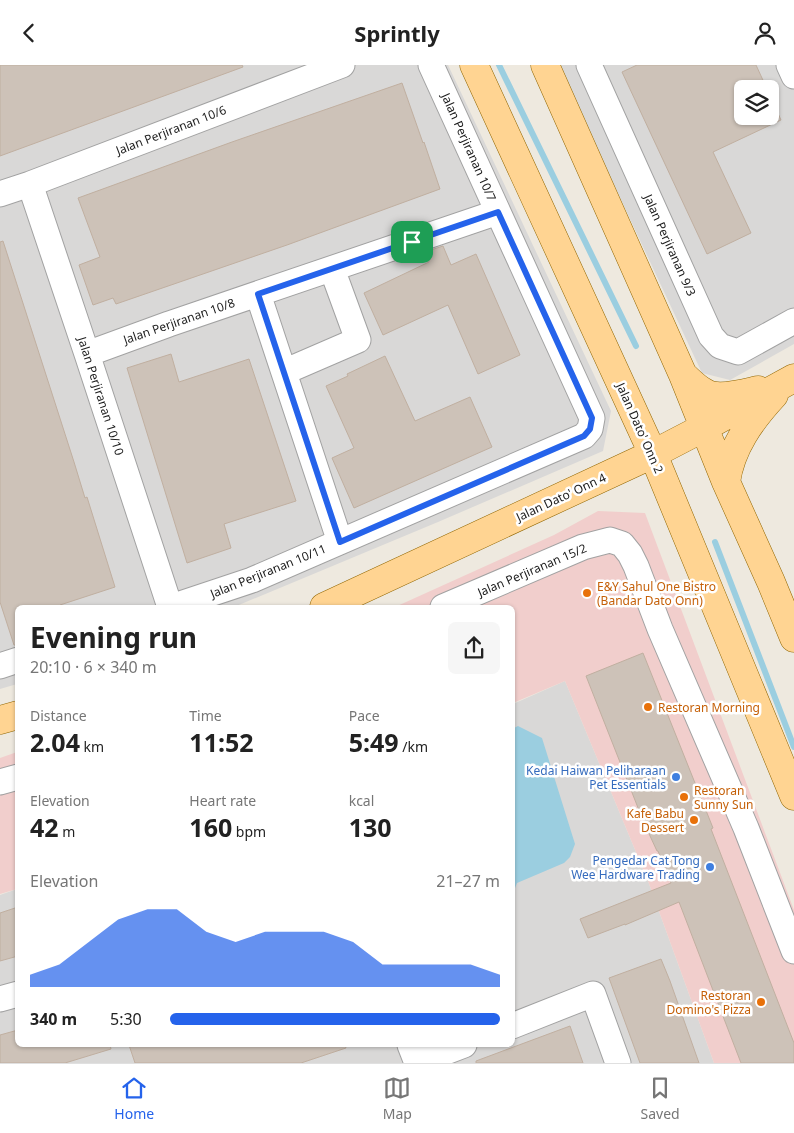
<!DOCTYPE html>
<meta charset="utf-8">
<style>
:root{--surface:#fff;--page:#f6f6f6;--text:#222;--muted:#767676;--line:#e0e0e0;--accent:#2563eb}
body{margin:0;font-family:"Noto Sans",sans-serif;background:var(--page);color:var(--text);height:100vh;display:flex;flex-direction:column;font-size:19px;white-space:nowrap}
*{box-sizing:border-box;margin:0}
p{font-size:16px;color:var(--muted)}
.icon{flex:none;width:28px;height:28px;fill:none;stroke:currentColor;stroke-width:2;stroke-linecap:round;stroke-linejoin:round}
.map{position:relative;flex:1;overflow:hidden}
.sheet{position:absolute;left:15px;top:540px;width:500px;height:442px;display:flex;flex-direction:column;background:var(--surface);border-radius:8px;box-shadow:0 1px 4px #0004}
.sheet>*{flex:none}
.buttons{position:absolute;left:734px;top:15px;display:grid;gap:10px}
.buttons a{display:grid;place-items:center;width:45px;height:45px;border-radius:8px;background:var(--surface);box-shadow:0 1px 4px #0004;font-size:25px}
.pin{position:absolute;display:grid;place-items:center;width:42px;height:42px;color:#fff;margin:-21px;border-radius:10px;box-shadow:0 2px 8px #0006}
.round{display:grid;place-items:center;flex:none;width:52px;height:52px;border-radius:8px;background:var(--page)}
.summary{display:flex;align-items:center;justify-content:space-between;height:85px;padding:0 15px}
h1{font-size:28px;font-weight:700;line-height:38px}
.figures{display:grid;grid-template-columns:repeat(3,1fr);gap:8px;height:85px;padding:5px 15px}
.figures div{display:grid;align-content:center}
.figures b{font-size:25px;font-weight:700}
.figures small{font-size:14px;font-weight:400}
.figures p{font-size:14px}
.chart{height:140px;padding:10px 15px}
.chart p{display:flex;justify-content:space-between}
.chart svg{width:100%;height:90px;margin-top:5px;fill:var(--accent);opacity:.7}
ul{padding:0 15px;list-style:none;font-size:16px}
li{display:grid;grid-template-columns:80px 60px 1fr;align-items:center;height:38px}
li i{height:12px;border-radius:6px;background:var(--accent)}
header{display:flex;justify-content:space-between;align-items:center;height:65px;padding:0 15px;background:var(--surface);font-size:22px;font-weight:700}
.menu{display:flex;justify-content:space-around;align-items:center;height:70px;border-top:1px solid var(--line);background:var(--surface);font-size:14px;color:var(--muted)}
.menu a{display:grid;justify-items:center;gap:2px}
.menu .selected{color:var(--accent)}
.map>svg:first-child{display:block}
.residential{fill:#d9d8d7;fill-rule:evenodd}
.commercial{fill:#f1cecc}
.water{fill:#9bcee0}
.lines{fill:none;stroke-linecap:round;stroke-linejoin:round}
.stream{stroke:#9bcee0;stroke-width:6}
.building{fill:#cdc2b8;stroke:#c0afa0}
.minor-casing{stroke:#a2a2a2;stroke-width:27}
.major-casing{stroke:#916600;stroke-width:29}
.minor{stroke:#fff;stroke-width:25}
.major{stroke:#ffd492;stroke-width:28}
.route-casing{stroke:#fff;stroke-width:10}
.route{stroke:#2563eb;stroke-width:6}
.food-dot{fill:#e8710a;stroke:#fff;stroke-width:2}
.shop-dot{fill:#3f7fe0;stroke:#fff;stroke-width:2}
.labels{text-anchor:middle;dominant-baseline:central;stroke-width:5;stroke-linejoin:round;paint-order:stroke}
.street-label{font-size:12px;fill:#1b1b1b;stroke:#fff}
.food-label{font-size:12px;fill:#c56008;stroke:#fff;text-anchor:start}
.shop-label{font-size:12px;fill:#366cbe;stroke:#fff;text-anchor:end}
</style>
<header><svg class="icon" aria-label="back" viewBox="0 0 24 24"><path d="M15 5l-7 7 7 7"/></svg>Sprintly<svg class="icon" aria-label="person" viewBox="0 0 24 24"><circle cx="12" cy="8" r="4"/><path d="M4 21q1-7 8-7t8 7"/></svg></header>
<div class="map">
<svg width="794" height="998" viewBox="0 0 794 998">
<rect width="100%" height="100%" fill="#eee9df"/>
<path class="residential" d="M 0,0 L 448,0 L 611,346 L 603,386 L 438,457 L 234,542 L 18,542 L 17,619 L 0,624 Z
M 558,0 L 794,0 L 794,279 L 730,315 L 702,308 ZM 742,24 L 770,24 L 770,51 L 742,51 Z
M 565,616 L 648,816 L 714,998 L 0,998 L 0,830 L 17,824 L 18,980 L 512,980 L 513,639 Z"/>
<path class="commercial" d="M 598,446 L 645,448 L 794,845 L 794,998 L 714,998 L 648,816 L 565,616 L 513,638 L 512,542 L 395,542 L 554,470 Z
M 17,687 L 17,824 L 0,829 L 0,693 Z"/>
<path class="water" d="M 518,661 L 542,673 L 575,779 L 570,792 L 564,798 L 517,818 L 513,828 L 512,664 Z"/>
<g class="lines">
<path class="stream" d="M 499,0 L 636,281
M 715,477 L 794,682"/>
</g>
<path class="building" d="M 0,0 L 242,0 L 243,2 L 0,91 Z
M 637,0 L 756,0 L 767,24 L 742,24 L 742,51 L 770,51 L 770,31 L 781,55 L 713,87 L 751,168 L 707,189 L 622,7 Z
M 402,18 L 423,78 L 424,77 L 440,124 L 287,180 L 116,239 L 113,233 L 93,240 L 79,200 L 100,192 L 78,133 L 232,77 Z
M 3,176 L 74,397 L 85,433 L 87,432 L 115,522 L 60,540 L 61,542 L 18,542 L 18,580 L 14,580 L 0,537 L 0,177 Z
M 443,181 L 451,200 L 476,189 L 520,290 L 478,309 L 448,240 L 383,270 L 364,228 L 429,197 L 425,187 Z
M 171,289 L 179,317 L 249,294 L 296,436 L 224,459 L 231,483 L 187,498 L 127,303 Z
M 385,291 L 415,356 L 470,332 L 492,382 L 354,443 L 332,393 L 354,383 L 326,321 L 348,311 L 347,309 Z
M 643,588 L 713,763 L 711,764 L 794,978 L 794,998 L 741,998 L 679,837 L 625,860 L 625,859 L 588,873 L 580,854 L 671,818 L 658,786 L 657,786 L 644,758 L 586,611 Z
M 18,842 L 18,891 L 0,896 L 0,848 Z
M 661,894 L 670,916 L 699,998 L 640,998 L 609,913 Z
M 570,961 L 583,998 L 476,998 L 476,996 Z
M 18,965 L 18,980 L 110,980 L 111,984 L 65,998 L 0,998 L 0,970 Z
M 129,980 L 345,980 L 346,983 L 301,998 L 135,998 Z"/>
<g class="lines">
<defs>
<path id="minor" d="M 589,0 L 711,271 L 720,281 L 738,287 L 794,256
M 789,0 L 794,11
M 30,119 L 87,289 L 170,542
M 0,129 L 30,119 L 342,0
M 258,229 L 340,477
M 87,289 L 169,259 L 498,147
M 284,307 L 358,275 L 332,204
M 171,542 L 252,515 L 584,371 L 590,364 L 592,353 L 431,0
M 443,542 L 583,482 L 610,475 L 622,479 L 630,489 L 636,501 L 660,564 L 746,763 L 794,886
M 0,601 L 18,595
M 0,717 L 18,712
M 0,934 L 18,929
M 512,961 L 593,929 L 618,998
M 410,980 L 417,998 L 464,980"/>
<path id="major" d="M 474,0 L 653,389 L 794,731
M 545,0 L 683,310 L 726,417 L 771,517 L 794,573
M 683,310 C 690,316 696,323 704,327 C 717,336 744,328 758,325
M 726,417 C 731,382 751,355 774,330
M 324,542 L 653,389 L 703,363 L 794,313
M 0,655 L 18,650"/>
</defs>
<use href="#minor" class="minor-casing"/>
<use href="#major" class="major-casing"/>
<use href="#minor" class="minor"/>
<use href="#major" class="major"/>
</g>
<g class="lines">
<defs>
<path id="route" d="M 498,147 L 592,353 L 590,364 L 584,371 L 340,477 L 258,229 Z"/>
</defs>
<use href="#route" class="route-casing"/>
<use href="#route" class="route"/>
</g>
<g class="food-dot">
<circle cx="587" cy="528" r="5"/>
<circle cx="648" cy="642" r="5"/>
<circle cx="684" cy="732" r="5"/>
<circle cx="694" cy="755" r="5"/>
<circle cx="761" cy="937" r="5"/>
</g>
<g class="shop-dot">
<circle cx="676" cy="712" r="5"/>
<circle cx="710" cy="802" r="5"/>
</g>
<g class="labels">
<g class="street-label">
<text transform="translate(171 65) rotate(-21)">Jalan Perjiranan 10/6</text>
<text transform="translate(469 82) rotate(66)">Jalan Perjiranan 10/7</text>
<text transform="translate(670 180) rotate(66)">Jalan Perjiranan 9/3</text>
<text transform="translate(179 256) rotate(-19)">Jalan Perjiranan 10/8</text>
<text transform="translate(101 331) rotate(72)">Jalan Perjiranan 10/10</text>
<text transform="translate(640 363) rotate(66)">Jalan Dato' Onn 2</text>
<text transform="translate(561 432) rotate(-25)">Jalan Dato' Onn 4</text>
<text transform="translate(532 505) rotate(-23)">Jalan Perjiranan 15/2</text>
<text transform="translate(268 506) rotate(-22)">Jalan Perjiranan 10/11</text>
</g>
<g class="food-label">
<text x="597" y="521">E&amp;Y Sahul One Bistro<tspan x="597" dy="14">(Bandar Dato Onn)</tspan></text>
<text x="658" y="642">Restoran Morning</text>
<text x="694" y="725">Restoran<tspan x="694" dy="14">Sunny Sun</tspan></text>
<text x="684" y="748" text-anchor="end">Kafe Babu<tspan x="684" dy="14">Dessert</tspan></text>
<text x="751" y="930" text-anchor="end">Restoran<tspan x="751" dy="14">Domino's Pizza</tspan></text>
</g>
<g class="shop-label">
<text x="666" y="705">Kedai Haiwan Peliharaan<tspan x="666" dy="14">Pet Essentials</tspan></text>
<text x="700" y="795">Pengedar Cat Tong<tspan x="700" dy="14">Wee Hardware Trading</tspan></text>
</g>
</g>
</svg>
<div class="buttons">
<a><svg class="icon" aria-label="layers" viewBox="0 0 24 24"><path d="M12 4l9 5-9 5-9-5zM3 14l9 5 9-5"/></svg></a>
</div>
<div class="pin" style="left:412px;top:177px;background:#1e9e55"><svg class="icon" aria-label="arrive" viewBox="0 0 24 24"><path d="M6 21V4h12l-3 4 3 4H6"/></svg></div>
<section class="sheet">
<div class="summary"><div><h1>Evening run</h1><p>20:10 · 6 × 340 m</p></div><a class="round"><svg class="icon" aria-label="share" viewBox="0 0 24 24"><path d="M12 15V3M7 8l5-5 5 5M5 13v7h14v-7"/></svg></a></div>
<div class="figures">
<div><p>Distance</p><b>2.04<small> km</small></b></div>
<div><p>Time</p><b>11:52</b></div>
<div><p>Pace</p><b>5:49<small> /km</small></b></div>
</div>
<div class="figures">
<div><p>Elevation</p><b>42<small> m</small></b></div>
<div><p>Heart rate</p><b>160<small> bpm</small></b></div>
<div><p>kcal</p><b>130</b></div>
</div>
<div class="chart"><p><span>Elevation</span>21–27 m</p>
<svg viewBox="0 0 160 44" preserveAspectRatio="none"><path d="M0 44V38L10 33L20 22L30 11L40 6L50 6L60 17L70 22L80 17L90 17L100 17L110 22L120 33L130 33L140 33L150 33L160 38V44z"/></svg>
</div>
<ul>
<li><b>340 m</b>5:30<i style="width:100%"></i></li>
</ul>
</section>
</div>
<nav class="menu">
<a class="selected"><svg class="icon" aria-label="home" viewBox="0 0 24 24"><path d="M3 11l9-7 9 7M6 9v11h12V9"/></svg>Home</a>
<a><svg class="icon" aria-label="map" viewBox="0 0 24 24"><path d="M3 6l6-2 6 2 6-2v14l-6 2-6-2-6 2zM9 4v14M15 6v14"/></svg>Map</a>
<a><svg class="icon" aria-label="saved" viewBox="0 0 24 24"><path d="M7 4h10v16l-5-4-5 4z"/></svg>Saved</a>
</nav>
